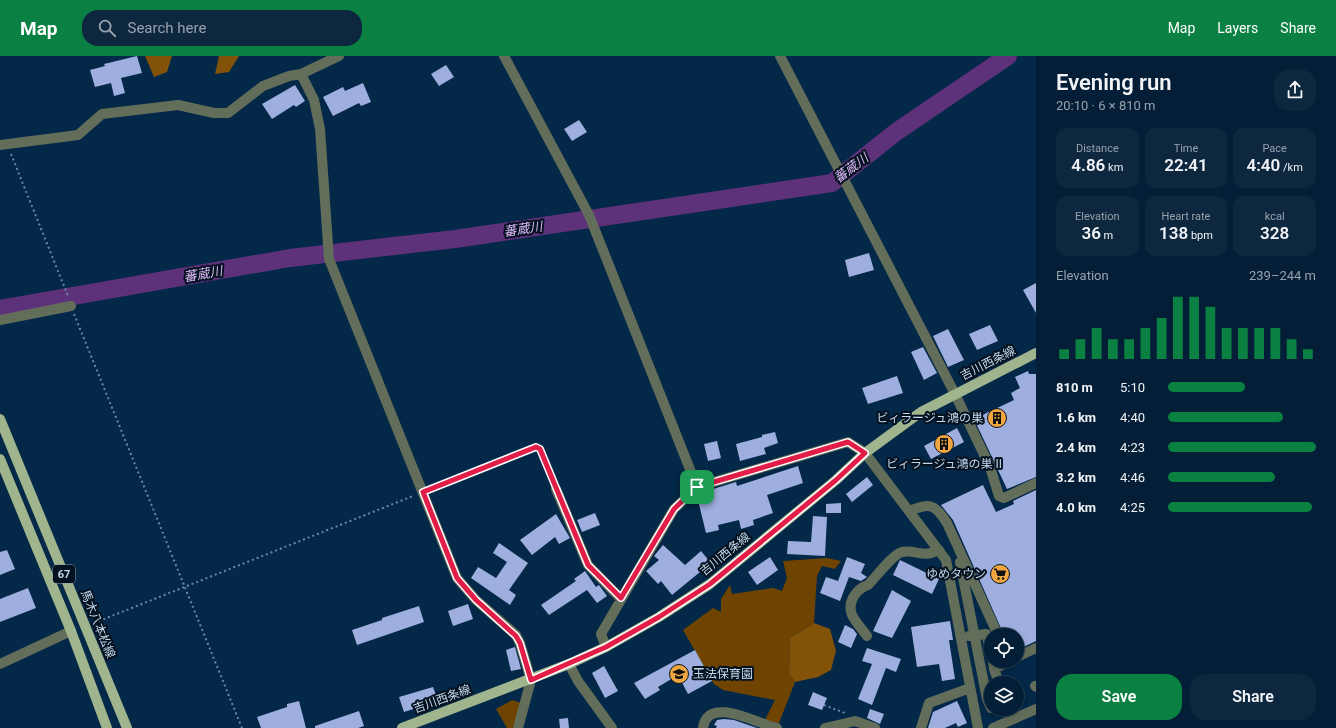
<!DOCTYPE html>
<meta charset="utf-8">
<style>
:root{--surface:#031e36;--page:#0d273e;--text:#f1f3f6;--muted:#97a2ad;--line:#243c51;--accent:#0b8043}
body{margin:0;font-family:Roboto,"Noto Sans JP",sans-serif;background:var(--page);color:var(--text);height:100vh;display:flex;flex-direction:column;font-size:15px;white-space:nowrap}
*{box-sizing:border-box;margin:0}
p{font-size:13px;color:var(--muted)}
.icon{flex:none;width:22px;height:22px;fill:none;stroke:currentColor;stroke-width:2;stroke-linecap:round;stroke-linejoin:round}
.map{position:relative;flex:1;overflow:hidden}
.panel{display:flex;flex-direction:column;background:var(--surface);width:300px}
.panel>*{flex:none}
.tools{position:absolute;left:984px;top:572px;display:grid;gap:8px}
.tools a{display:grid;place-items:center;width:40px;height:40px;border-radius:50%;background:var(--surface);box-shadow:0 2px 6px #0003,0 0 0 1px var(--line);font-size:20px}
.pin{position:absolute;display:grid;place-items:center;width:34px;height:34px;color:#fff;margin:-17px;border-radius:8px;box-shadow:0 2px 6px #0006}
.round{display:grid;place-items:center;flex:none;width:42px;height:42px;border-radius:16px;background:var(--page)}
.summary{display:flex;align-items:center;justify-content:space-between;height:68px;padding:0 20px}
h1{font-size:22px;font-weight:600;line-height:30px}
.stats{display:grid;grid-template-columns:repeat(3,1fr);gap:6px;height:68px;padding:4px 20px}
.stats div{display:grid;align-content:center;border-radius:10px;background:var(--page);text-align:center}
.stats b{font-size:17px;font-weight:600}
.stats small{font-size:11px;font-weight:400}
.stats p{font-size:11px}
.chart{height:112px;padding:8px 20px}
.chart p{display:flex;justify-content:space-between}
.chart svg{width:100%;height:72px;margin-top:4px;stroke:var(--accent);stroke-width:6}
.button{display:flex;gap:8px;margin-top:auto;padding:8px 20px}
.button a{flex:1;height:46px;border-radius:16px;background:var(--accent);color:#fff;font-size:16px;font-weight:600;line-height:46px;text-align:center}
.button a+a{background:var(--page);color:var(--text)}
ul{padding:0 20px;list-style:none;font-size:13px}
li{display:grid;grid-template-columns:64px 48px 1fr;align-items:center;height:30px}
li i{height:10px;border-radius:5px;background:var(--accent)}
header{display:flex;align-items:center;gap:24px;box-sizing:border-box;height:56px;padding:0 20px;background:var(--accent);color:#fff}
header strong{font-size:19px}
nav{display:flex;gap:22px;margin-inline-start:auto;font-size:14px}
.search{width:280px;height:36px;background:var(--page);display:flex;align-items:center;gap:10px;box-sizing:border-box;padding:0 14px;border-radius:16px;color:var(--muted);font-size:15px}
main{display:flex;flex:1;min-height:0}
.map>svg:first-child{display:block}
.green{fill:#6e4400}
.forest{fill:#815207}
.lines{fill:none;stroke-linecap:round;stroke-linejoin:round}
.river{stroke:#5e317b;stroke-width:18}
.building{fill:#9eaede}
.path{stroke:#6d88a2;stroke-width:2;stroke-dasharray:2 3;stroke-linecap:butt}
.minor{stroke:#636e5a;stroke-width:10}
.major{stroke:#a0b58d;stroke-width:10}
.route-casing{stroke:#fff;stroke-width:8}
.route{stroke:#e11d48;stroke-width:5}
.labels{text-anchor:middle;dominant-baseline:central;stroke-width:4;stroke-linejoin:round;paint-order:stroke}
.shield{fill:#04111f;stroke:#8b9caf;stroke-width:1}
.shield-label{font-size:11px;font-weight:bold;fill:#c5d8ed}
.street-label{font-size:12px;fill:#c5d8ed;stroke:#04111f}
.poi-label{font-size:12px;fill:#c5d8ed;stroke:#04111f;text-anchor:end}
.water-label{font-size:13px;font-style:italic;fill:#d9b6f4;stroke:#04111f}
</style>
<header>
<strong>Map</strong>
<div class="search"><svg class="icon" aria-label="search" viewBox="0 0 24 24"><circle cx="10" cy="10" r="6"/><path d="M15 15l6 6"/></svg>Search here</div>
<nav><a>Map</a><a>Layers</a><a>Share</a></nav>
</header>
<main>
<div class="map">
<svg width="1036" height="672" viewBox="0 0 1036 672">
<rect width="100%" height="100%" fill="#042848"/>
<path class="green" d="M 827,502 L 841,505 L 835,513 L 822,510 L 817,520 L 814,567 L 790,582 L 789,618 L 795,626 L 779,667 L 764,666 L 775,644 L 723,634 L 714,628 L 683,574 L 713,552 L 721,556 L 721,543 L 730,529 L 732,538 L 773,532 L 782,535 L 787,522 L 783,505 Z
M 512,644 L 521,647 L 513,672 L 507,672 L 496,653 Z"/>
<path class="forest" d="M 145,0 L 172,0 L 167,16 L 154,21 Z
M 219,0 L 239,0 L 229,16 L 215,18 Z
M 814,567 L 830,573 L 836,595 L 831,614 L 818,621 L 795,626 L 789,618 L 790,582 Z"/>
<g class="lines">
<path class="river" d="M 0,253 L 290,202 L 455,183 L 832,127 L 896,76 L 1008,0"/>
</g>
<path class="building" d="M 137,0 L 142,17 L 121,22 L 125,37 L 114,40 L 111,27 L 95,31 L 90,14 L 105,10 L 104,8 Z
M 446,9 L 454,21 L 439,30 L 431,18 Z
M 363,27 L 371,46 L 361,50 L 359,47 L 333,60 L 323,41 L 343,31 L 345,35 Z
M 295,29 L 305,45 L 296,51 L 294,49 L 272,63 L 262,48 Z
M 579,64 L 587,76 L 572,85 L 564,73 Z
M 869,197 L 874,214 L 849,221 L 845,204 Z
M 1036,227 L 1036,257 L 1023,234 Z
M 990,269 L 998,285 L 977,294 L 969,278 Z
M 948,273 L 964,304 L 948,311 L 933,280 Z
M 923,291 L 937,317 L 924,324 L 911,296 Z
M 1028,315 L 1029,318 L 1036,318 L 1036,421 L 1007,433 L 974,363 L 1014,344 L 1011,337 L 1020,332 L 1015,321 Z
M 897,320 L 903,337 L 868,348 L 862,332 Z
M 957,372 L 964,386 L 931,403 L 924,390 Z
M 775,376 L 778,387 L 764,392 L 766,398 L 740,405 L 736,388 L 762,381 L 762,379 Z
M 717,385 L 721,402 L 708,405 L 704,388 Z
M 798,410 L 803,427 L 767,439 L 773,457 L 753,464 L 754,469 L 741,473 L 739,464 L 718,469 L 719,474 L 706,477 L 697,440 L 700,437 L 736,426 L 737,430 Z
M 867,421 L 873,429 L 852,446 L 846,438 Z
M 983,429 L 996,456 L 1014,448 L 1013,445 L 1036,434 L 1036,585 L 1017,594 L 1017,579 L 1004,579 L 953,464 L 941,449 Z
M 841,447 L 841,457 L 826,457 L 826,448 Z
M 595,457 L 600,469 L 582,476 L 577,464 Z
M 556,458 L 570,482 L 559,488 L 555,481 L 532,499 L 520,484 Z
M 813,460 L 827,461 L 825,500 L 787,498 L 788,485 L 811,486 Z
M 499,487 L 528,507 L 509,534 L 516,539 L 510,549 L 471,522 L 478,511 L 496,522 L 507,506 L 493,497 Z
M 663,489 L 685,509 L 701,495 L 711,507 L 672,539 L 661,525 L 658,528 L 646,515 L 659,504 L 654,500 Z
M 7,494 L 15,513 L 0,519 L 0,496 Z
M 770,501 L 778,514 L 757,529 L 748,516 Z
M 847,501 L 865,508 L 861,517 L 867,521 L 861,525 L 849,521 L 840,545 L 820,537 L 826,521 L 838,525 Z
M 900,504 L 939,523 L 932,538 L 893,519 Z
M 585,515 L 596,531 L 599,529 L 607,540 L 597,547 L 587,534 L 549,559 L 541,549 L 576,525 L 574,523 Z
M 28,532 L 36,552 L 0,566 L 0,543 Z
M 892,534 L 911,545 L 892,582 L 873,575 Z
M 468,548 L 473,563 L 453,570 L 448,555 Z
M 419,550 L 424,566 L 357,589 L 352,574 L 382,564 L 382,562 Z
M 950,565 L 953,584 L 949,584 L 955,623 L 942,625 L 939,608 L 917,611 L 911,571 Z
M 845,569 L 853,573 L 857,578 L 851,592 L 838,586 Z
M 515,591 L 521,613 L 511,615 L 506,594 Z
M 867,592 L 901,603 L 896,616 L 886,612 L 872,649 L 858,643 L 872,608 L 862,605 Z
M 695,594 L 712,625 L 688,638 L 678,619 L 658,631 L 660,634 L 645,643 L 634,627 Z
M 604,610 L 618,635 L 605,642 L 592,617 Z
M 433,631 L 438,645 L 404,656 L 399,641 Z
M 813,636 L 827,642 L 822,654 L 808,649 Z
M 299,645 L 306,672 L 261,672 L 257,661 L 287,651 L 287,648 Z
M 957,645 L 967,667 L 958,671 L 956,667 L 945,672 L 928,672 L 933,656 Z
M 870,653 L 884,658 L 880,668 L 867,662 Z
M 359,655 L 364,670 L 358,672 L 315,672 L 315,670 Z
M 568,662 L 569,672 L 560,672 L 559,663 Z
M 724,663 L 734,664 L 757,672 L 716,672 L 717,670 L 714,669 L 717,664 Z"/>
<g class="lines">
<path class="path" d="M 11,98 L 68,240
M 74,258 L 242,672
M 432,432 L 536,391 L 540,393 L 552,424
M 94,567 L 413,440
M 824,649 L 845,657"/>
<path class="minor" d="M 504,0 L 589,159 L 697,431
M 780,0 L 955,338 L 990,411 L 999,440 L 1004,442 L 1036,427
M 301,18 L 314,44 L 320,73 L 329,203 L 457,522 L 476,544 L 516,579 L 520,587 L 531,624 L 518,672
M 0,89 L 78,79 L 102,58 L 178,49 L 214,57 L 228,57 L 263,30 L 289,20 L 301,18 L 339,0
M 0,264 L 71,250
M 556,433 L 588,509 L 621,543
M 909,455 C 930,447 934,447 947,467 L 998,579
M 960,506 L 987,643 L 991,652
M 867,580 C 862,573 856,567 852,559 C 847,546 856,533 868,529 C 875,522 893,498 902,496 C 917,493 921,503 939,494
M 969,580 L 986,578 L 991,596
M 606,591 L 601,578 L 674,453 L 697,431 L 848,386 L 865,397 L 946,504 L 978,672
M 1017,601 L 1036,592
M 993,605 L 994,613 L 1010,605
M 0,608 L 71,575
M 569,608 L 578,625 L 612,672
M 994,613 L 999,627
M 1035,630 L 1036,631
M 703,672 C 708,638 760,669 777,672
M 825,672 L 855,665 L 875,672
M 921,672 L 929,647 L 970,632
M 993,672 L 1036,653"/>
<path class="major" d="M 0,363 L 127,672
M 0,403 L 71,575 L 107,672
M 402,672 L 569,608 L 606,591 L 659,561 L 710,528 L 836,424 L 865,397 L 921,356 L 1036,297"/>
</g>
<g class="lines">
<defs>
<path id="route" d="M 848,386 L 865,397 L 836,424 L 710,528 L 659,561 L 606,591 L 531,624 L 520,587 L 516,580 L 476,544 L 457,522 L 423,436 L 536,391 L 540,393 L 588,509 L 621,542 L 674,453 L 697,431 Z"/>
</defs>
<use href="#route" class="route-casing"/>
<use href="#route" class="route"/>
</g>
<defs>
<symbol id="building-disc" viewBox="-11 -11 22 22"><circle r="9.5" fill="#f1a640" stroke="#04111f"/><path d="M-4-6H4V6H1V3H-1V6H-4ZM-2.5-4.3h1.7v1.8h-1.7ZM.8-4.3h1.7v1.8H.8ZM-2.5-1h1.7V.8h-1.7ZM.8-1h1.7V.8H.8Z" fill="#111"/></symbol>
<symbol id="supermarket-disc" viewBox="-11 -11 22 22"><circle r="9.5" fill="#f1a640" stroke="#04111f"/><path d="M-6-5.5h2.5l.6 2H6L4.5 2H-2.5L-4.4-4H-6ZM-1.5 3.2a1.3 1.3 0 1 0 .1 0ZM3 3.2a1.3 1.3 0 1 0 .1 0Z" fill="#111"/></symbol>
<symbol id="school-disc" viewBox="-11 -11 22 22"><circle r="9.5" fill="#f1a640" stroke="#04111f"/><path d="M0-5L7-2L0 1L-7-2ZM-4 1L0 2.5L4 1V4Q0 6-4 4Z" fill="#111"/></symbol>
</defs>
<g fill-rule="evenodd">
<use href="#building-disc" x="986" y="351" width="22" height="22"/>
<use href="#building-disc" x="933" y="377" width="22" height="22"/>
<use href="#supermarket-disc" x="989" y="507" width="22" height="22"/>
<use href="#school-disc" x="668" y="607" width="22" height="22"/>
</g>
<g class="labels">
<rect class="shield" x="53" y="509" width="22" height="18" rx="3"/>
<g class="shield-label">
<text x="64" y="518">67</text>
</g>
<g class="street-label">
<text transform="translate(988 307) rotate(-27)">吉川西条線</text>
<text transform="translate(725 498) rotate(-39)">吉川西条線</text>
<text transform="translate(98 568) rotate(68)">馬木八本松線</text>
<text transform="translate(442 643) rotate(-20)">吉川西条線</text>
</g>
<g class="poi-label">
<text x="983" y="362">ビィラージュ鴻の巣</text>
<text x="944" y="408" text-anchor="middle">ビィラージュ鴻の巣 II</text>
<text x="986" y="518">ゆめタウン</text>
<text x="693" y="618" text-anchor="start">玉法保育園</text>
</g>
<g class="water-label">
<text transform="translate(851 112) rotate(-37)">蕃蔵川</text>
<text transform="translate(523 173) rotate(-8)">蕃蔵川</text>
<text transform="translate(203 218) rotate(-10)">蕃蔵川</text>
</g>
</g>
</svg>
<div class="tools">
<a><svg class="icon" aria-label="locate" viewBox="0 0 24 24"><circle cx="12" cy="12" r="6"/><path d="M12 2v4M12 18v4M2 12h4M18 12h4"/></svg></a>
<a><svg class="icon" aria-label="layers" viewBox="0 0 24 24"><path d="M12 4l9 5-9 5-9-5zM3 14l9 5 9-5"/></svg></a>
</div>
<div class="pin" style="left:697px;top:431px;background:#1e9e55"><svg class="icon" aria-label="arrive" viewBox="0 0 24 24"><path d="M6 21V4h12l-3 4 3 4H6"/></svg></div>
</div>
<section class="panel">
<div class="summary"><div><h1>Evening run</h1><p>20:10 · 6 × 810 m</p></div><a class="round"><svg class="icon" aria-label="share" viewBox="0 0 24 24"><path d="M12 15V3M7 8l5-5 5 5M5 13v7h14v-7"/></svg></a></div>
<div class="stats">
<div><p>Distance</p><b>4.86<small> km</small></b></div>
<div><p>Time</p><b>22:41</b></div>
<div><p>Pace</p><b>4:40<small> /km</small></b></div>
</div>
<div class="stats">
<div><p>Elevation</p><b>36<small> m</small></b></div>
<div><p>Heart rate</p><b>138<small> bpm</small></b></div>
<div><p>kcal</p><b>328</b></div>
</div>
<div class="chart"><p><span>Elevation</span>239–244 m</p>
<svg viewBox="0 0 160 44" preserveAspectRatio="none"><path d="M5 44V38M15 44V32M25 44V25M35 44V32M45 44V32M55 44V25M65 44V19M75 44V6M85 44V6M95 44V12M105 44V25M115 44V25M125 44V25M135 44V25M145 44V32M155 44V38"/></svg>
</div>
<ul>
<li><b>810 m</b>5:10<i style="width:52%"></i></li>
<li><b>1.6 km</b>4:40<i style="width:78%"></i></li>
<li><b>2.4 km</b>4:23<i style="width:100%"></i></li>
<li><b>3.2 km</b>4:46<i style="width:72%"></i></li>
<li><b>4.0 km</b>4:25<i style="width:97%"></i></li>
</ul>
<div class="button"><a>Save</a><a>Share</a></div>
</section>
</main>
